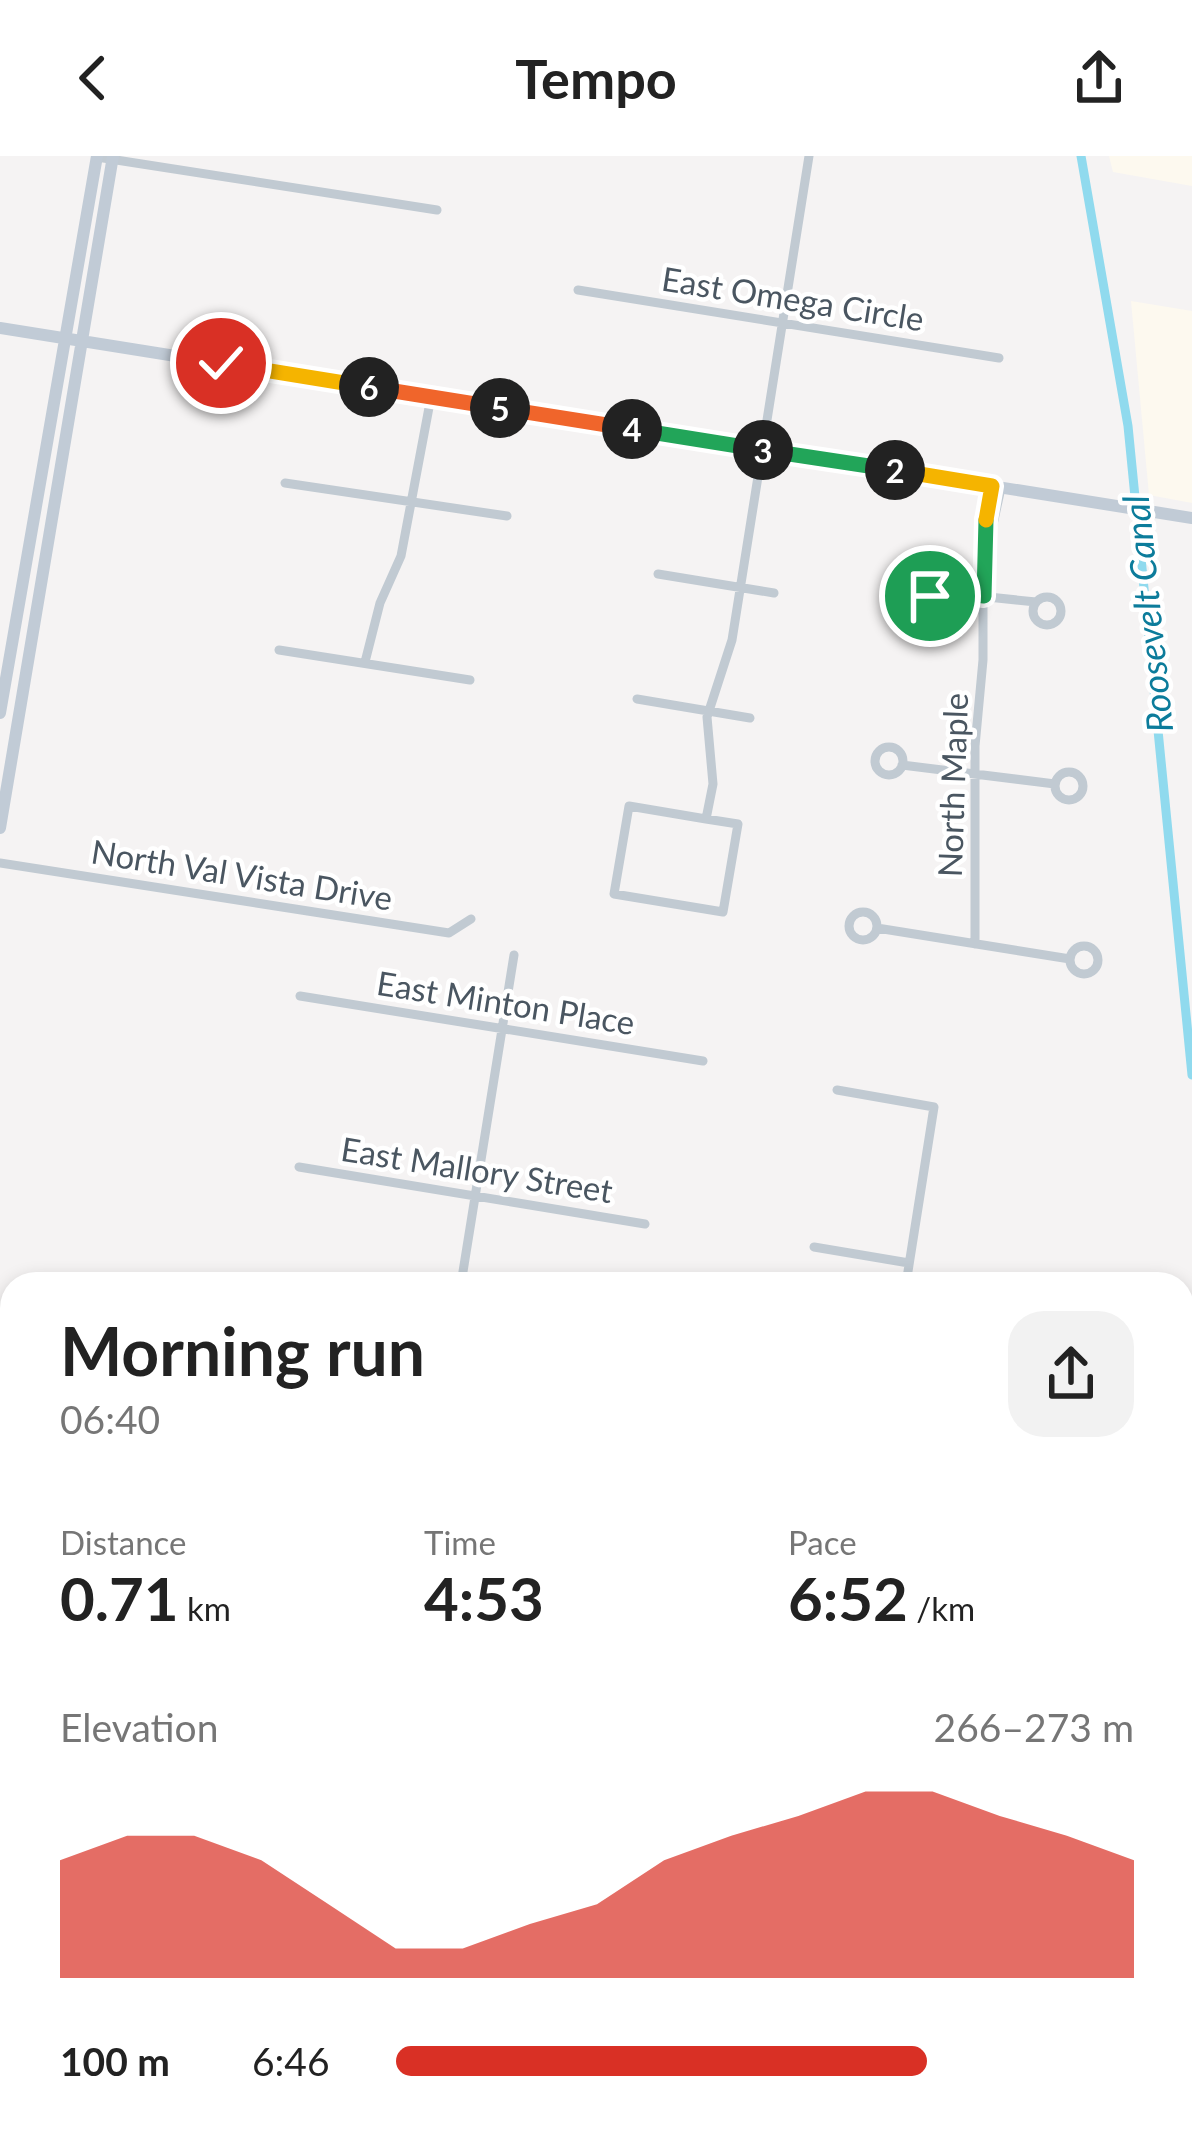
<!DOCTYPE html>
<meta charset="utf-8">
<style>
:root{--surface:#fff;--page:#f2f2f2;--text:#222;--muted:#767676;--accent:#d93025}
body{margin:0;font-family:Lato,sans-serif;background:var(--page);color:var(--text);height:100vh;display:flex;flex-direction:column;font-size:45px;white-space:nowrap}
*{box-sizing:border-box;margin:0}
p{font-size:39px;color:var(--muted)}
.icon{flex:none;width:66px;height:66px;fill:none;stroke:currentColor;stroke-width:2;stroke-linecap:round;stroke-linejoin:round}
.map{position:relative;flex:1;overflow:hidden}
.panel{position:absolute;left:0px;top:1116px;width:1194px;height:858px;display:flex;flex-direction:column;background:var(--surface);border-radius:36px 36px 0 0;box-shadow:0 6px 18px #0003}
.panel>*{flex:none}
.pin{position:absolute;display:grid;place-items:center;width:102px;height:102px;color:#fff;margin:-51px;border:6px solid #fff;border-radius:50%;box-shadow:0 3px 12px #0007}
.km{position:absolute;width:60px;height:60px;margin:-30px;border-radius:50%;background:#222;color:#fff;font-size:33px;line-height:60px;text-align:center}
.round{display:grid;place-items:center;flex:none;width:126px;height:126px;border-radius:36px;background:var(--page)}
.head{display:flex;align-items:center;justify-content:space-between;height:204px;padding:0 60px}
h1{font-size:66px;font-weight:700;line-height:90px}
.figures{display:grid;grid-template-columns:repeat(3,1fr);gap:18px;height:204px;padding:12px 60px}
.figures div{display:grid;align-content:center}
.figures b{font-size:60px;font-weight:700}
.figures small{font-size:33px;font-weight:400}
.figures p{font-size:33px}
.chart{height:336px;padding:24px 60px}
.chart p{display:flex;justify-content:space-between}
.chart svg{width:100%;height:216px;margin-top:12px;fill:var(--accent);opacity:.7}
ul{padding:0 60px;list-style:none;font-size:39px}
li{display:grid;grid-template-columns:192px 144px 1fr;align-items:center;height:90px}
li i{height:30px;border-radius:15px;background:var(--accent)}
header{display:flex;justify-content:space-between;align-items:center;height:156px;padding:0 60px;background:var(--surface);font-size:54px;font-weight:700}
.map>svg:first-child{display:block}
.commercial{fill:#fdf9ef}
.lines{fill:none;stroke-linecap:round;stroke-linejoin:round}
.canal{stroke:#90daee;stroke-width:9}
.street{stroke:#c1cad2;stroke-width:9}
.secondary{stroke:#c1cbd6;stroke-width:12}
.split-1-casing{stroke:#fff;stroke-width:24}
.split-2-casing{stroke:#fff;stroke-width:24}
.split-3-casing{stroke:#fff;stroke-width:24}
.split-4-casing{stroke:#fff;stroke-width:24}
.split-5-casing{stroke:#fff;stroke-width:24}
.split-6-casing{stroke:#fff;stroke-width:24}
.split-7-casing{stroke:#fff;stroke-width:24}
.split-1{stroke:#22a559;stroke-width:15}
.split-2{stroke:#f5b400;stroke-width:15}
.split-3{stroke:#22a559;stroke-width:15}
.split-4{stroke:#22a559;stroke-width:15}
.split-5{stroke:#f0652b;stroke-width:15}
.split-6{stroke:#f0652b;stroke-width:15}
.split-7{stroke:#f5b400;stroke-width:15}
.labels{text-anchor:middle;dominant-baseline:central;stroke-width:9;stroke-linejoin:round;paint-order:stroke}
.street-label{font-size:33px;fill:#4a5661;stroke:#fff}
.water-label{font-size:36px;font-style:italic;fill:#0c7c9b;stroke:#fff}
</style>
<header><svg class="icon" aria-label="back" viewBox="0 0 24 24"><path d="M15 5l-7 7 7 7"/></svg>Tempo<svg class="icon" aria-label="share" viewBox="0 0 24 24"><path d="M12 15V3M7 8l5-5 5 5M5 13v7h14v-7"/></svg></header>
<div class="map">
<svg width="1192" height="1974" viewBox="0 0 1192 1974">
<rect width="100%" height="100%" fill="#f5f3f3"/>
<path class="commercial" d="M 1109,0 L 1192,0 L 1192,30 L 1113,16 Z
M 1131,145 L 1192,155 L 1192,347 L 1149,339 Z"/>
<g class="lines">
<path class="canal" d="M 1081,0 L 1128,270 L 1192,919"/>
<path class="street" d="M 97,1 L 437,54
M 578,134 L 999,202
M 285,327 L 507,360
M 987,396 L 1001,332
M 658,418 L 774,437
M903 433a14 14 0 1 1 28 0a14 14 0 1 1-28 0Z
M 931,435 L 1036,446
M1033 455a14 14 0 1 1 28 0a14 14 0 1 1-28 0Z
M 279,494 L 470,524
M 365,506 L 380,447 L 401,400 L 431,241
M 637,543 L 750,562
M875 605a14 14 0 1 1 28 0a14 14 0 1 1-28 0Z
M 902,609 L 1055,628
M1055 630a14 14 0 1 1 28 0a14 14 0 1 1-28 0Z
M 706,663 L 629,650 L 614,738 L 723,756 L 738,668 L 706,663 L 713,628 L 707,561 L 732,484 L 809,0
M 0,707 L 449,777 L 471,763
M849 770a14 14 0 1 1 28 0a14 14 0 1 1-28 0Z
M 877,772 L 1070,803
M 975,788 L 975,590 L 983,504 L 983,384 L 991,330
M1070 804a14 14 0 1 1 28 0a14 14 0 1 1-28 0Z
M 300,840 L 703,905
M 837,934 L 934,951 L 906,1128
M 299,1011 L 645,1068
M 814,1091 L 909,1107
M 461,1128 L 514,799
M 0,1253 L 12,1255
M 1182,1443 L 1192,1445
M 0,1475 L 12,1482
M 0,1489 L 12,1495
M 403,1962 L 418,1974
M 176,1974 L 190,1962
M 472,1974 L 488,1962
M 772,1974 L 774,1962"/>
<path class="secondary" d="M 0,172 L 1192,362
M 0,557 L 97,0
M 0,672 L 113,0"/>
</g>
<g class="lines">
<defs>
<path id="split-1" d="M 930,440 L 932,435 L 984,440 L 986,364"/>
<path id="split-2" d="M 895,314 L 992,330 L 986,364"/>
<path id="split-3" d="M 763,294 L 895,314"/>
<path id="split-4" d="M 632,273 L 763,294"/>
<path id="split-5" d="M 500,252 L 632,273"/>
<path id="split-6" d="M 369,231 L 500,252"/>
<path id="split-7" d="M 221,207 L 369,231"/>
</defs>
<use href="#split-1" class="split-1-casing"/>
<use href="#split-2" class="split-2-casing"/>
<use href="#split-3" class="split-3-casing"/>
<use href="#split-4" class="split-4-casing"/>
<use href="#split-5" class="split-5-casing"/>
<use href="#split-6" class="split-6-casing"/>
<use href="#split-7" class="split-7-casing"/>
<use href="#split-1" class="split-1"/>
<use href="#split-2" class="split-2"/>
<use href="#split-3" class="split-3"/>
<use href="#split-4" class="split-4"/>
<use href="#split-5" class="split-5"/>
<use href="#split-6" class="split-6"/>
<use href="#split-7" class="split-7"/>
</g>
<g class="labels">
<g class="street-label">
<text transform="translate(793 142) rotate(9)">East Omega Circle</text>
<text transform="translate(952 629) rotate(-88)">North Maple</text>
<text transform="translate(242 718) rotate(9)">North Val Vista Drive</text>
<text transform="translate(506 846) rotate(9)">East Minton Place</text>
<text transform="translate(477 1013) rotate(9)">East Mallory Street</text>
</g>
<g class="water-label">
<text transform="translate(1147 458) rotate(-96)">Roosevelt Canal</text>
</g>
</g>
</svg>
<div class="pin" style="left:930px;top:440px;background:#1e9e55"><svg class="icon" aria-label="arrive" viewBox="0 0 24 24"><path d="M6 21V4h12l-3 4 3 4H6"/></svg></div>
<div class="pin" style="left:221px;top:207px;background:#d93025"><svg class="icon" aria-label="check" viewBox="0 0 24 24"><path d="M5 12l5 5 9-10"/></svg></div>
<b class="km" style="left:895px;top:314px">2</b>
<b class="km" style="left:763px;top:294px">3</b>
<b class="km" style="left:632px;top:273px">4</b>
<b class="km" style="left:500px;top:252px">5</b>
<b class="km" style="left:369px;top:231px">6</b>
<section class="panel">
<div class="head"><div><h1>Morning run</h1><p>06:40</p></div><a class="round"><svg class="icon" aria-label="share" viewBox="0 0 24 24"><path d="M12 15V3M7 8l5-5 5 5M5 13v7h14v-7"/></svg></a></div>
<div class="figures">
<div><p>Distance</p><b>0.71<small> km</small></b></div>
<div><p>Time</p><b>4:53</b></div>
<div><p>Pace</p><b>6:52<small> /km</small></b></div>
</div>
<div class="chart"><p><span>Elevation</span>266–273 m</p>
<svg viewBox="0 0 160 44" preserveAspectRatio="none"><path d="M0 44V20L10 15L20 15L30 20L40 29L50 38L60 38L70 33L80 29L90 20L100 15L110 11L120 6L130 6L140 11L150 15L160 20V44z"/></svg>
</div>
<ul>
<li><b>100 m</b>6:46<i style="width:72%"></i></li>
</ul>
</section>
</div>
